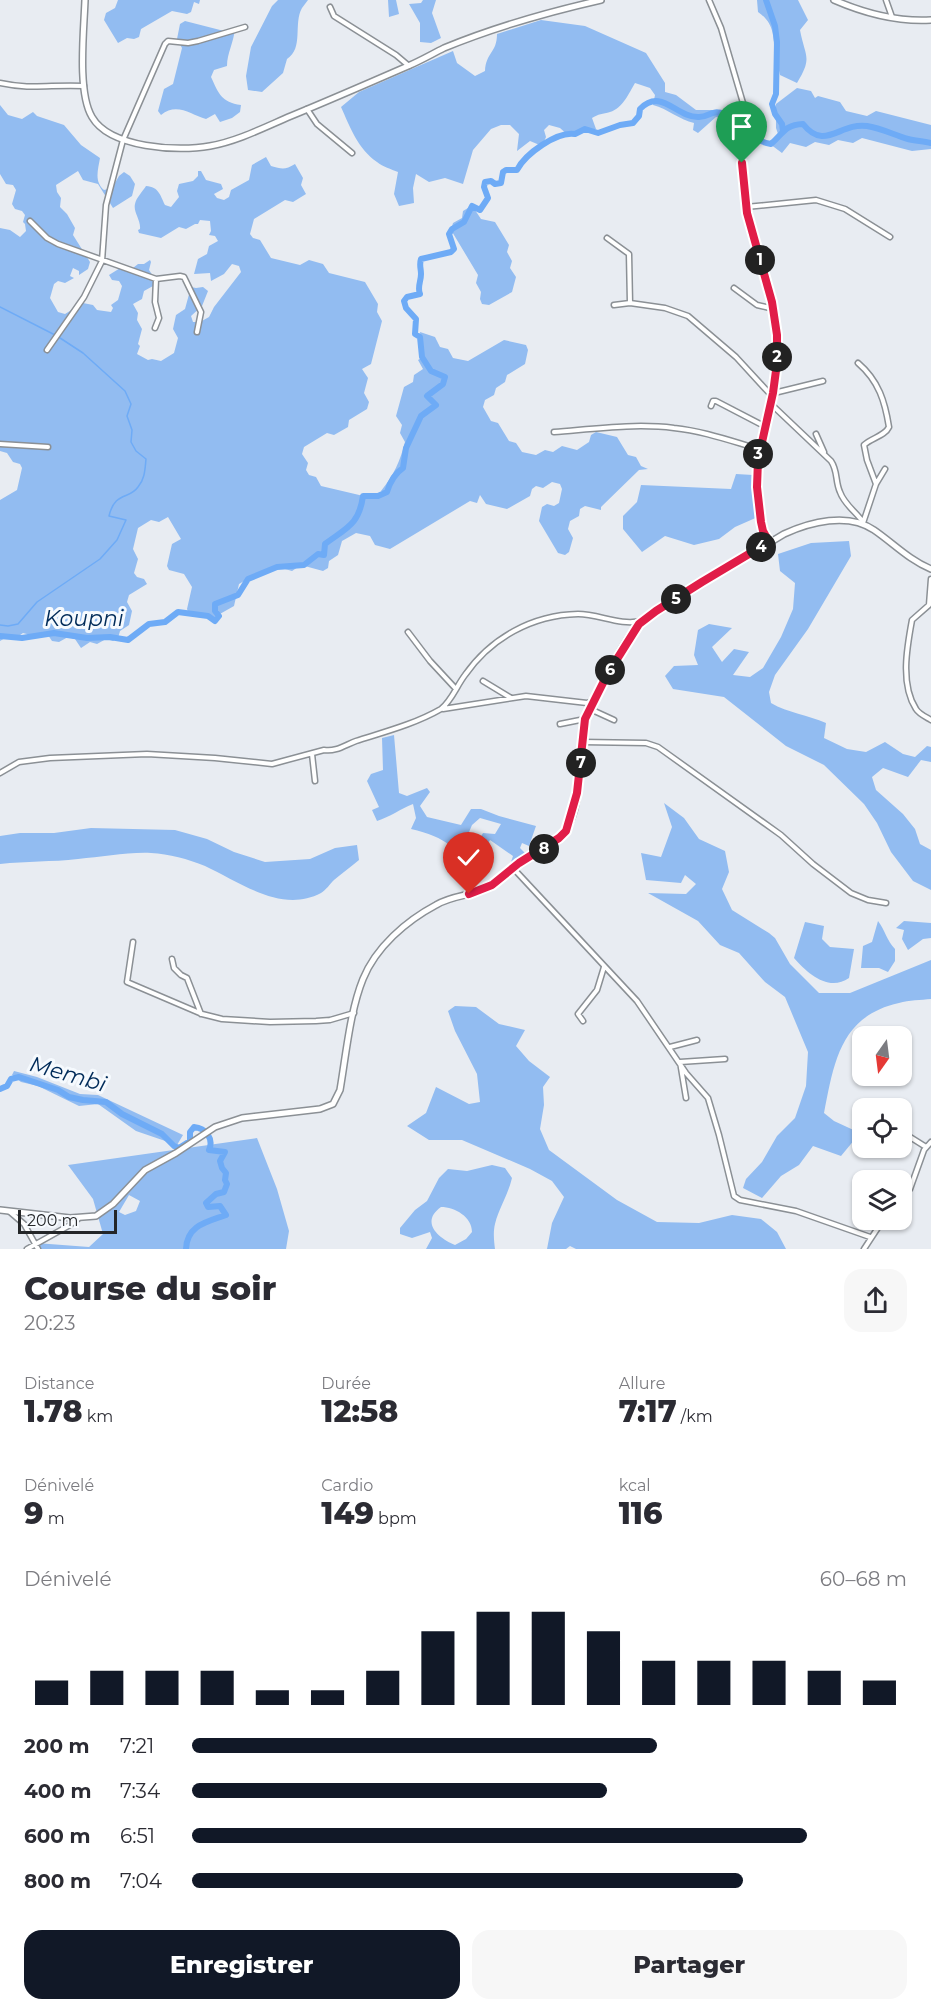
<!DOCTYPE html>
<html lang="fr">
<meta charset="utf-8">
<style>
:root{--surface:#fff;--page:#f7f7f7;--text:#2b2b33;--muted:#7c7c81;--accent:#111827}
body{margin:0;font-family:Montserrat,sans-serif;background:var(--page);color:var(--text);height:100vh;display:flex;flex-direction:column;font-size:22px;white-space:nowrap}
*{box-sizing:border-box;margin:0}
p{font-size:20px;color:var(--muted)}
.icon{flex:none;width:33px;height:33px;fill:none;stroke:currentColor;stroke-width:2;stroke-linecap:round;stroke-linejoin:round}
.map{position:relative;height:1249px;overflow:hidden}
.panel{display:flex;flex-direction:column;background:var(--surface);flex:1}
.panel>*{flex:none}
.needle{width:39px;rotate:194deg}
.buttons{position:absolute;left:852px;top:1026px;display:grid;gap:12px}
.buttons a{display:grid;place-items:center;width:60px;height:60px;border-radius:12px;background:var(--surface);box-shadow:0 2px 4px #0004;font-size:30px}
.scale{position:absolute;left:18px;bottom:15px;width:99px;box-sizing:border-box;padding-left:6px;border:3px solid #242628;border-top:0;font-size:16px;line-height:21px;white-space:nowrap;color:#242628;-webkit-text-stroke:4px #f6fafe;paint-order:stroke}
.pin{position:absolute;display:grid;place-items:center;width:51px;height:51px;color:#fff;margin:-62px -26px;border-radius:50% 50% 50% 0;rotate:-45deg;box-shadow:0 0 6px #0007}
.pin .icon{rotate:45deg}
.km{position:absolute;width:30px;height:30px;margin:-15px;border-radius:50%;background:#222;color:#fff;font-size:16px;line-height:30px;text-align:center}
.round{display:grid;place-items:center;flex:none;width:63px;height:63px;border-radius:18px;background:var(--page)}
.head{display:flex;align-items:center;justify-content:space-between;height:102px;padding:0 24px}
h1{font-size:33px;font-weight:800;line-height:45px}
.metrics{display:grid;grid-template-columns:repeat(3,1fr);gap:9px;height:102px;padding:6px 24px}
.metrics div{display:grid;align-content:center}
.metrics b{font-size:30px;font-weight:800}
.metrics small{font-size:16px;font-weight:400}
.metrics p{font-size:16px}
.chart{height:168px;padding:12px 24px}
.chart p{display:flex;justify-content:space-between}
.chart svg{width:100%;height:108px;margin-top:6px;stroke:var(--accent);stroke-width:6}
.action{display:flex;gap:12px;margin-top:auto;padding:12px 24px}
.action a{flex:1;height:69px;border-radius:18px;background:var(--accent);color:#fff;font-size:24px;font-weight:800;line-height:69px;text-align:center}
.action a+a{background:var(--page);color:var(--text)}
ul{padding:0 24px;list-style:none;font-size:20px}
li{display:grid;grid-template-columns:96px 72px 1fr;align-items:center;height:45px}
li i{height:15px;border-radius:8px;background:var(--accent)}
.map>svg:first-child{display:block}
.green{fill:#92bcf1;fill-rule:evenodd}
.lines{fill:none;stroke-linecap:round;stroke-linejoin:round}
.stream{stroke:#6eabf6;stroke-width:1.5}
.river{stroke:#6eabf6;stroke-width:6}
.street-casing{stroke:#8b9095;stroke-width:7}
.secondary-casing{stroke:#8b9095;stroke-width:8}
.street{stroke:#fff;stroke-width:4}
.secondary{stroke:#fff;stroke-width:5}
.route-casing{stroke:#fff;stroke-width:12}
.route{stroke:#e11d48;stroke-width:8}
.labels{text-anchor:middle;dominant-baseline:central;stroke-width:6;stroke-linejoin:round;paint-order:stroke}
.water-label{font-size:22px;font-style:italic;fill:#002b59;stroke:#f6fafe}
</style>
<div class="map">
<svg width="931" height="1249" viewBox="0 0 931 1249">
<rect width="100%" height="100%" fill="#e8ecf2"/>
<path class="green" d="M 118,0 L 200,0 L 199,4 L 194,2 L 191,12 L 187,14 L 172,11 L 141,29 L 139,37 L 134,39 L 127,38 L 118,43 L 104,20 L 106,13 L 115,8 Z
M 278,0 L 308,0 C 306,3 304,5 302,8 C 293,24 304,48 287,59 L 283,73 L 262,92 L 248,90 L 246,76 L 251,47 L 272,6 Z
M 388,0 L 396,0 L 399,14 L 389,17 Z
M 423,0 L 436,0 L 432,13 L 441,38 L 431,43 L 420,42 L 420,23 L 409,4 L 421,3 Z
M 757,0 L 798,0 L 808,20 L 800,30 C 805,57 813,57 797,83 L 780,75 C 779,69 776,62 775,56 C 773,36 775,24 758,12 Z
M 541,20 L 585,26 L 646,53 L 665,83 L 665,92 L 676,95 L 696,110 L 726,110 L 739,120 L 733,124 L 724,118 L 716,117 L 698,133 L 693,130 L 694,123 C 680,120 668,109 653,105 L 655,95 L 650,88 L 635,83 C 629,93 623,108 610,112 C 603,114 598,114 592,118 L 596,129 L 569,136 L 560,128 L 549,125 L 544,130 L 546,137 L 542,146 L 530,141 L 517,151 L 519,134 L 510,125 L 501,125 L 491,129 L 473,150 L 463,184 L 445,178 L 429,182 L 416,174 L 413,188 L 414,203 L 399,206 L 394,194 L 398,172 C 391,169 383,167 377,162 C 358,149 350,127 341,107 L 359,92 L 453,51 L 457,63 L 475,76 L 485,71 C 486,52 497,53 497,34 Z
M 185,21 L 228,32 L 235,28 C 234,42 227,53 227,66 L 214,70 L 211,77 C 219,94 221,102 241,105 L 240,112 L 232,118 L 220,122 L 215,114 L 206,119 C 191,115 177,102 161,115 L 158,111 L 164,89 L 173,84 L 182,48 L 177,39 L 180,24 Z
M 797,88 L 811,91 L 815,98 L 818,96 L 840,102 L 846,111 L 867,116 L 876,111 L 931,125 L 931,149 L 912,151 L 862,138 L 853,143 L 838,140 L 829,145 L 815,142 L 806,147 L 790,143 L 782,153 L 770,144 L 778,134 L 776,128 L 776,104 Z
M 0,105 L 8,115 L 22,119 L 33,112 L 37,116 L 64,125 L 81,145 L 100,158 C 98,170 94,181 104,190 L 112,188 L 119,176 L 124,172 L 130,176 L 135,184 L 132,196 L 113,208 L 98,184 L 83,180 L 78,171 L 56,185 L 57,192 L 61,198 L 60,207 L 67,214 L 75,228 L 73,235 L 90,262 L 88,269 L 79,275 L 79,271 L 73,268 L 70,276 L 74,278 L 65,283 L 58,281 L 54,284 L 50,298 L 58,312 L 65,314 L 83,303 L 93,305 L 97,310 L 111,312 L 113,308 L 111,305 L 118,300 L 122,286 L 119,281 L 112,280 L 109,275 L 125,265 L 133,268 L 138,264 L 144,264 L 150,260 L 151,262 L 149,270 L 155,279 L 153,286 L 144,291 L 142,299 L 133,304 L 138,313 L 137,320 L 142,329 L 138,344 L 140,346 L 137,354 L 148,360 L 152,359 L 161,361 L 174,353 L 178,338 L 173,329 L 176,315 L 185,309 L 191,287 L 196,288 L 203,287 L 208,291 L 202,306 L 191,316 L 193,322 L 200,322 L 209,317 L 214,307 L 241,272 L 239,266 L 232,264 L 224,274 L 211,281 L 210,273 L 194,274 L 198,259 L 207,254 L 209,246 L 218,241 L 215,236 L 209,235 L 211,231 L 210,221 L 200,220 L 198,224 L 195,224 L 186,229 L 179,227 L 161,238 L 139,233 L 138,230 L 140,229 C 141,220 133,212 135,204 C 136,198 143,191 146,186 C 159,187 160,195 165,205 L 171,207 L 179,197 L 177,191 L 179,184 L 193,181 L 198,176 L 198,171 L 201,171 L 206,180 L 221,184 L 223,189 L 214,194 L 217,198 L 224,200 L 229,197 L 231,190 L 249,180 L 252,165 L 266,157 L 271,166 C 282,169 285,170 295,164 L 303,178 L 301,185 L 306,194 L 293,202 L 285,200 L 254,219 L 250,234 L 253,238 L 260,240 L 271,258 L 300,265 L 309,260 L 323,264 L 329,273 L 365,282 L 378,304 L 377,312 L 382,321 L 371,364 L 362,369 L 368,378 L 364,393 L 369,402 L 367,409 L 349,420 L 348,427 L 334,435 L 327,433 L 304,447 L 302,454 L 308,463 L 306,470 L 309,475 L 316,477 L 321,486 L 372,498 L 384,491 L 381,491 C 394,475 400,461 405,442 L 400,433 L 402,425 L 396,416 L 404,387 L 413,382 L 414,375 L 423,369 L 418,360 L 423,357 L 420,332 L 435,337 L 440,347 L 448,349 L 453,358 L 468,361 L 504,340 L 526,345 L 528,350 L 525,364 L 507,375 L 505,382 L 496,388 L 494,395 L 485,400 L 483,407 L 491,421 L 498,423 L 509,441 L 516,443 L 522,452 L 536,455 L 545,450 L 553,452 L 562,446 L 577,450 L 589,442 L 591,435 L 596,432 L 617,437 L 628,455 L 636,457 L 641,466 L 648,469 L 639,470 L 601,507 L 601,510 L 585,506 L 580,509 L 579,516 L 570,521 L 568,529 L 573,538 L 569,552 L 565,555 L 558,553 L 539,521 L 542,507 L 547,504 L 554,506 L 559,503 L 562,489 L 560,484 L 552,482 L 543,488 L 536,486 L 532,489 L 530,496 L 507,509 L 486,504 L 480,495 L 477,503 L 470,501 L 390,549 L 375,545 L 370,536 L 356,533 L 342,541 L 338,555 L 329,561 L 328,568 L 323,571 L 301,565 L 292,571 L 278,567 L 269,572 L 261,571 L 239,584 L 234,606 L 211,619 L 189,614 L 187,609 L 192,587 L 184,574 L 169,570 L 167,566 L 172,544 L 181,539 L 168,517 L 159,522 L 151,520 L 138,528 L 133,549 L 138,559 L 134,573 L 137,577 L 144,579 L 147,584 L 129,595 L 127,602 L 132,611 L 129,625 L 120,631 L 118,638 L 113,641 L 106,639 L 97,644 L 90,642 L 81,648 L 75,639 L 68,637 L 59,642 L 52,641 L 46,632 L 38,637 L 23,633 L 14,639 L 7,637 L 0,641 L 0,500 L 17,490 L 22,468 L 20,464 L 13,462 L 7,453 L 0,451 L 0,228 L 10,230 L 20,237 L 26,231 L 25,224 L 23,222 L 25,215 L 22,211 L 15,209 L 12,204 L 16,190 L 13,185 L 6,184 L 0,174 Z
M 468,208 L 475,210 L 481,219 L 495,222 L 509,245 L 507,252 L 512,261 L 510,268 L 516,277 L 512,292 L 489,305 L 482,304 L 480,299 L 481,292 L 476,283 L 478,275 L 451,230 L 453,223 L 462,218 L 463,211 Z
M 736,474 L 753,475 L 760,516 L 735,527 L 719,539 L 694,545 L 665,536 L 642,552 L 623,529 L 623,516 L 637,502 L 641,485 L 731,489 Z
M 849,541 L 851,556 L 808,629 L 775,675 L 769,692 L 771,703 C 788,713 808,715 826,723 L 824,738 L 847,749 L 866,752 L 885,742 L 903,754 L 915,757 L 927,746 L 931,747 L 931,762 L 921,760 L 908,777 L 883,768 L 872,777 L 876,790 L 903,814 L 915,829 L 920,844 L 931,850 L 931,890 L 913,881 L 891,852 L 877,823 L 864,804 L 824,765 L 786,746 L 724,697 L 673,689 L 665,676 L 674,666 L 698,665 L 694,655 L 698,630 L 709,624 L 732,628 L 712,647 L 722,662 L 734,649 L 749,652 L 733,675 L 750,677 L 763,668 L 781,637 L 793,609 L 795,583 L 780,571 L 778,554 L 811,543 Z
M 394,735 L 399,793 L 407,796 L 427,788 L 430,792 L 420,806 L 427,817 L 461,825 L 471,809 L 481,809 L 499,816 L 536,826 L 529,846 L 522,843 L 520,848 L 526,854 L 517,867 L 511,862 L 513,856 L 490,840 L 479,858 L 486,867 L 479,879 C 459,849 446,837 411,829 L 416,818 L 413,804 C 400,809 390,817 377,821 L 372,810 L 379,807 L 367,781 L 371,774 L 383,770 L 382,738 ZM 480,818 L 501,824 L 495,834 L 483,833 L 472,852 L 464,844 L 472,825 Z
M 664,803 L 684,818 L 699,839 L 725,851 L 729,872 L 722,889 L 732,910 L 769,933 L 775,938 L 790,964 L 819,993 L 850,993 L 931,960 L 931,999 C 921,1000 909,1000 899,1003 C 840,1016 834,1063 824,1113 L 834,1121 L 860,1133 L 841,1156 L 813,1146 L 799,1165 L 781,1176 L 762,1198 L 743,1188 L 746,1179 L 762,1162 L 777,1136 L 795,1118 L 806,1086 L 808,1052 L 785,997 L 765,982 L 739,953 L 720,945 L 698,921 L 648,893 L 686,894 L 696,884 L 685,875 L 681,883 L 646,880 L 641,853 L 661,857 L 672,827 Z
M 91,828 L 175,830 L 207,839 L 234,852 L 265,862 L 310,859 L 335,848 L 357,845 L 359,860 C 351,867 342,873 334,880 C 330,884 326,890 321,893 C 281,914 240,882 205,866 C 188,859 169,854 151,853 C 127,852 102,857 78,859 C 52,862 26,861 0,864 L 0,836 L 20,833 L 54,833 Z
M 878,921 C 885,930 887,941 895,949 L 895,961 L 888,972 L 879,968 L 861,968 L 863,946 L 872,942 Z
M 904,921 L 931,923 L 931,938 L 923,939 L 908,950 L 902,939 L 904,930 L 896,928 Z
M 805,922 L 824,926 L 822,939 L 830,947 L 854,949 L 849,978 C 829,992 808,974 794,958 Z
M 455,1006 L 476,1007 L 499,1024 L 525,1030 L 516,1046 L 529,1061 L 550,1077 L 543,1087 L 544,1105 L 540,1129 L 549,1150 L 617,1200 L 657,1222 L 699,1223 L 732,1215 L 761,1219 L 777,1232 L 786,1249 L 576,1249 L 570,1246 L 566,1249 L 547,1249 L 552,1223 L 564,1197 L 552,1181 L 530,1169 L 462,1140 L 429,1140 L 407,1126 L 426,1113 L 436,1087 L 469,1104 L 480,1102 L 477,1074 L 455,1031 L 448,1011 Z
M 14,1071 L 37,1077 L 80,1094 L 98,1095 L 183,1135 L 177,1145 L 136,1131 L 98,1104 L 79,1106 L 38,1086 L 21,1082 L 12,1075 Z
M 257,1138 L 277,1189 L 289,1231 L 286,1249 L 32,1249 L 36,1243 L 89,1247 L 103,1234 L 93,1199 L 68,1165 ZM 129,1195 L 140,1201 L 136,1211 L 125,1215 L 119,1212 Z
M 492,1165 L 505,1168 L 512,1178 C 508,1195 499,1208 495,1224 C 493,1232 494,1241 495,1249 L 426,1249 L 432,1238 L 430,1232 L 412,1238 L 400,1234 L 400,1228 L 415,1210 L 427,1201 L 439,1178 L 448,1169 L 467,1171 ZM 441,1207 C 455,1207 472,1217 472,1232 L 466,1239 L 455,1245 C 438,1238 420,1222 441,1207 Z"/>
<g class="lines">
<path class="stream" d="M 0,307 L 57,336 L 83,353 L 125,391 L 131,404 L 127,416 L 132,430 L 131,442 L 136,451 L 146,459 C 145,469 145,479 138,487 C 129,500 115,491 109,516 L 126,520 L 117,540 L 100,559 L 37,602 L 18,624 L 8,626 L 0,625"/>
<path class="river" d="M 766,0 L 775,26 L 777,42 L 776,94 L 772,104 L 775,114 L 782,124 L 783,131
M 0,636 L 22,638 L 54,633 L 87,638 L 110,637 L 128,640 L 149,624 L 165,622 L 178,612 L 208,616 L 215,621 L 219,616 L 215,611 L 215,604 L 238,595 L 248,579 L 277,567 L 304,565 L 318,554 L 324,555 L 325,544 C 346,528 359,525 363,496 L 378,496 L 387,492 C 390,482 394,474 403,468 L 406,448 L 421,416 L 436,405 L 427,396 L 443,384 L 445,377 L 431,371 L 422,357 L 420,337 L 415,334 L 416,319 L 406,308 L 404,301 L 407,297 L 420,294 C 417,287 421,282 421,274 C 421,268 419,265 421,259 L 451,252 L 454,249 L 449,234 L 452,229 L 464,222 L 472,206 L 480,210 L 488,198 L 484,187 L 485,182 L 491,181 L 495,184 L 501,183 L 503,172 L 506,170 L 517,170 C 525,154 557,131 575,134 L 585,129 L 598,133 L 620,125 L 633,123 L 639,116 L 640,109 C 662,87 676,118 699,117 C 710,117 711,109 725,114 C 745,122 745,139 771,144 C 784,133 784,125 803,124 C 825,152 840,122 867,126 C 881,128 894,135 908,139 C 915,141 923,141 931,143
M 0,1089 L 7,1086 L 11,1079 L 19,1077 L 58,1090 L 69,1097 L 83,1100 L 106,1102 L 122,1114 L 162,1134 L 174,1146 L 179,1148 L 190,1141 L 190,1132 L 194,1127 C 206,1128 214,1139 209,1150 L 225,1152 L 220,1161 L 222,1168 L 226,1173 L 225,1180 L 227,1184 L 224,1192 L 216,1194 L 206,1203 L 208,1207 L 220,1206 L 226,1215 C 207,1222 187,1225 186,1249"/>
<defs>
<path id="street" d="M 709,0 L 721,28 L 743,103 C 745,120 741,136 742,153 C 742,172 744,193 747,212 C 756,263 780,305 777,359 C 776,390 764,418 759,448 C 756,467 757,488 759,507 C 761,520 763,530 769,542
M 886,0 L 892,17
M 330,7 L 334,16 L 396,55 L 409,66
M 0,83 C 31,90 54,84 84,86
M 307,109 L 317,124 L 352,153
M 746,207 L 816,200 L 845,209 L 890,237
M 30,221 L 47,238 L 58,244 L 156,279 L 155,302 L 159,318 L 155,328
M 607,238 L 629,254 L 630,303
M 156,279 L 180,276 L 184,277 L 201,312 L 197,332
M 734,288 L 757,305 L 774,309
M 614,305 L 630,303 L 665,308 L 688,316 L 736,357 L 770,394 L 823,381
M 47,350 L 84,297 L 102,261 L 106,205 L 123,140 L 165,44 L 168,41 L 188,43 L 198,41 L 245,27
M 858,363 C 879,381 885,402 889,427 C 885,436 871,438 864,445 L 867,460 L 876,484
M 771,404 L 831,461 C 838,471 835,481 840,492 C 844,504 856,512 863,522
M 711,406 L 713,401 L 716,401 L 764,426
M 554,432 C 593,429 635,423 674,428 C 703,431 731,441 759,449
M 816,434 L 824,452
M 0,444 L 48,447
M 863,523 L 876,484 L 885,469
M 931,579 L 929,605 L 912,620 C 907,647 900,684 916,709 C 919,714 926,717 931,720
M 408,632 L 430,661 L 456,689
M 483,681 L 511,698
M 443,709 L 526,696 L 587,703 L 593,701
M 590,709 L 614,720
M 560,724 L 585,719
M 582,742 L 646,743 L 658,747 L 781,835 L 813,864 L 851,893 L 868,900 L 886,903
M 312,754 L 315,781
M 0,773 L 19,762 L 50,758 L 147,754 L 215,758 L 272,764 L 324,750 C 336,752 345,745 356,741 C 384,732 415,724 441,709 C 452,700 456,687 465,675 C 491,638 532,615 578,614 C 599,614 620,626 641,621
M 513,868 L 637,1001 L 686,1073 L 708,1098 L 719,1135 L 734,1196 L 740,1200 L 796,1211 L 870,1237
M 133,942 L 127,982 L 202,1014 L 222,1019 L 270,1022 L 316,1021 L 330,1020 L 354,1013
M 172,959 L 174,968 L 181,975 L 187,978 L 201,1014
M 583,1021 L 578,1014 L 597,990 L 604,967
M 670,1047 L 697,1040
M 686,1098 L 680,1062 L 725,1059
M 902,1132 L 926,1147
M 902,1200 L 910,1189 L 924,1150 L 931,1142
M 10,1212 L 24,1224 L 38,1249
M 27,1249 L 70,1225 L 78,1219
M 864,1249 L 883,1220"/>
<path id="secondary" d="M 85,0 C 84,30 77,92 92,117 C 110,148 178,152 210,146 C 238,141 265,127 291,116 C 330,100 369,83 408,66 C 420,61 432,54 444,48 C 495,27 548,12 601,0
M 834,0 C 864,13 898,22 931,20
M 0,1210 L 70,1218 L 96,1216 L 113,1204 L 145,1170 L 176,1153 L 215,1127 L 242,1118 L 320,1109 L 333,1104 L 340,1090 C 346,1055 350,1011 363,979 C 376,947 406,921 436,905 C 451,896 467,896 483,890 C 497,884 508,871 520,863 C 534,853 555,847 565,832 C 584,802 577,763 583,729 C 586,708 623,642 638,625 C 643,620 650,615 656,611 L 784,534 C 810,522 848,512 874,530 C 893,543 909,560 931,569"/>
</defs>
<use href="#street" class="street-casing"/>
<use href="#secondary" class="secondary-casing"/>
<use href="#street" class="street"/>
<use href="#secondary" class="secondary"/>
</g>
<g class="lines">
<defs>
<path id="route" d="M 469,894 L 492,885 L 519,863 L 559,838 L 566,831 L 577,793 L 585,719 L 607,675 L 639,624 L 656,611 L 702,582 L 769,542 L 763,531 L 761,522 L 757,487 L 758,460 L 773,393 L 777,363 L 777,335 L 772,302 L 747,213 L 742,163"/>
</defs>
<use href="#route" class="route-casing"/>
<use href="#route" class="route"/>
</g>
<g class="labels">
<g class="water-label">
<text x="84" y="618">Koupni</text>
<text transform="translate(68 1074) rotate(16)">Membi</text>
</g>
</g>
</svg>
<div class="buttons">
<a><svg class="needle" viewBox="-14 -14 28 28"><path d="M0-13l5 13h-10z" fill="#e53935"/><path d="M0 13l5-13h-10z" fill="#7c7c81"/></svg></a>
<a><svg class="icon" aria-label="locate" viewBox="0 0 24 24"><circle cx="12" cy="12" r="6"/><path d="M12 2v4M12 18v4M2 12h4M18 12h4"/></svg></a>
<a><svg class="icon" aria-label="layers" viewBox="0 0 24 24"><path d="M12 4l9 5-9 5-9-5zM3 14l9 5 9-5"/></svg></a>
</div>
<div class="scale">200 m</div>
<div class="pin" style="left:742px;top:163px;background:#1e9e55"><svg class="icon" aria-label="arrive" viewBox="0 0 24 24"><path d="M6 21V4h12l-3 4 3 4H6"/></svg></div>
<div class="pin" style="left:469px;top:894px;background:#d93025"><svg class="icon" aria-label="check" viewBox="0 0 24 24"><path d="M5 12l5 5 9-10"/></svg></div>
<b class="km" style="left:760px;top:260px">1</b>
<b class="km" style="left:777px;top:357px">2</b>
<b class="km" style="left:758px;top:454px">3</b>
<b class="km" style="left:761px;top:547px">4</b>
<b class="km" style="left:676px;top:599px">5</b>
<b class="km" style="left:610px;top:670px">6</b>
<b class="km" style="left:581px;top:763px">7</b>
<b class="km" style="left:544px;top:849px">8</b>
</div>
<section class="panel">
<div class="head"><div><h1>Course du soir</h1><p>20:23</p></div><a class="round"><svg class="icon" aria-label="share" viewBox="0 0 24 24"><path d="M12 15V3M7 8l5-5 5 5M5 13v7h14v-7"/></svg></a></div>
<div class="metrics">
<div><p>Distance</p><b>1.78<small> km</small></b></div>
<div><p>Durée</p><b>12:58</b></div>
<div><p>Allure</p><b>7:17<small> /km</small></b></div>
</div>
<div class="metrics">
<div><p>Dénivelé</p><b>9<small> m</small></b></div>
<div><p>Cardio</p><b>149<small> bpm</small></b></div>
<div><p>kcal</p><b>116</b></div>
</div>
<div class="chart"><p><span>Dénivelé</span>60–68 m</p>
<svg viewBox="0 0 160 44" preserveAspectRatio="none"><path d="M5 44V34M15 44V30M25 44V30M35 44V30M45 44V38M55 44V38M65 44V30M75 44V14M85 44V6M95 44V6M105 44V14M115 44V26M125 44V26M135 44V26M145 44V30M155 44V34"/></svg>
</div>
<ul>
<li><b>200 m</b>7:21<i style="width:65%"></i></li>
<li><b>400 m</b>7:34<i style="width:58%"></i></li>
<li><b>600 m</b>6:51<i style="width:86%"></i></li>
<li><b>800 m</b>7:04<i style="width:77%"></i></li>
</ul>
<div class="action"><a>Enregistrer</a><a>Partager</a></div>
</section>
